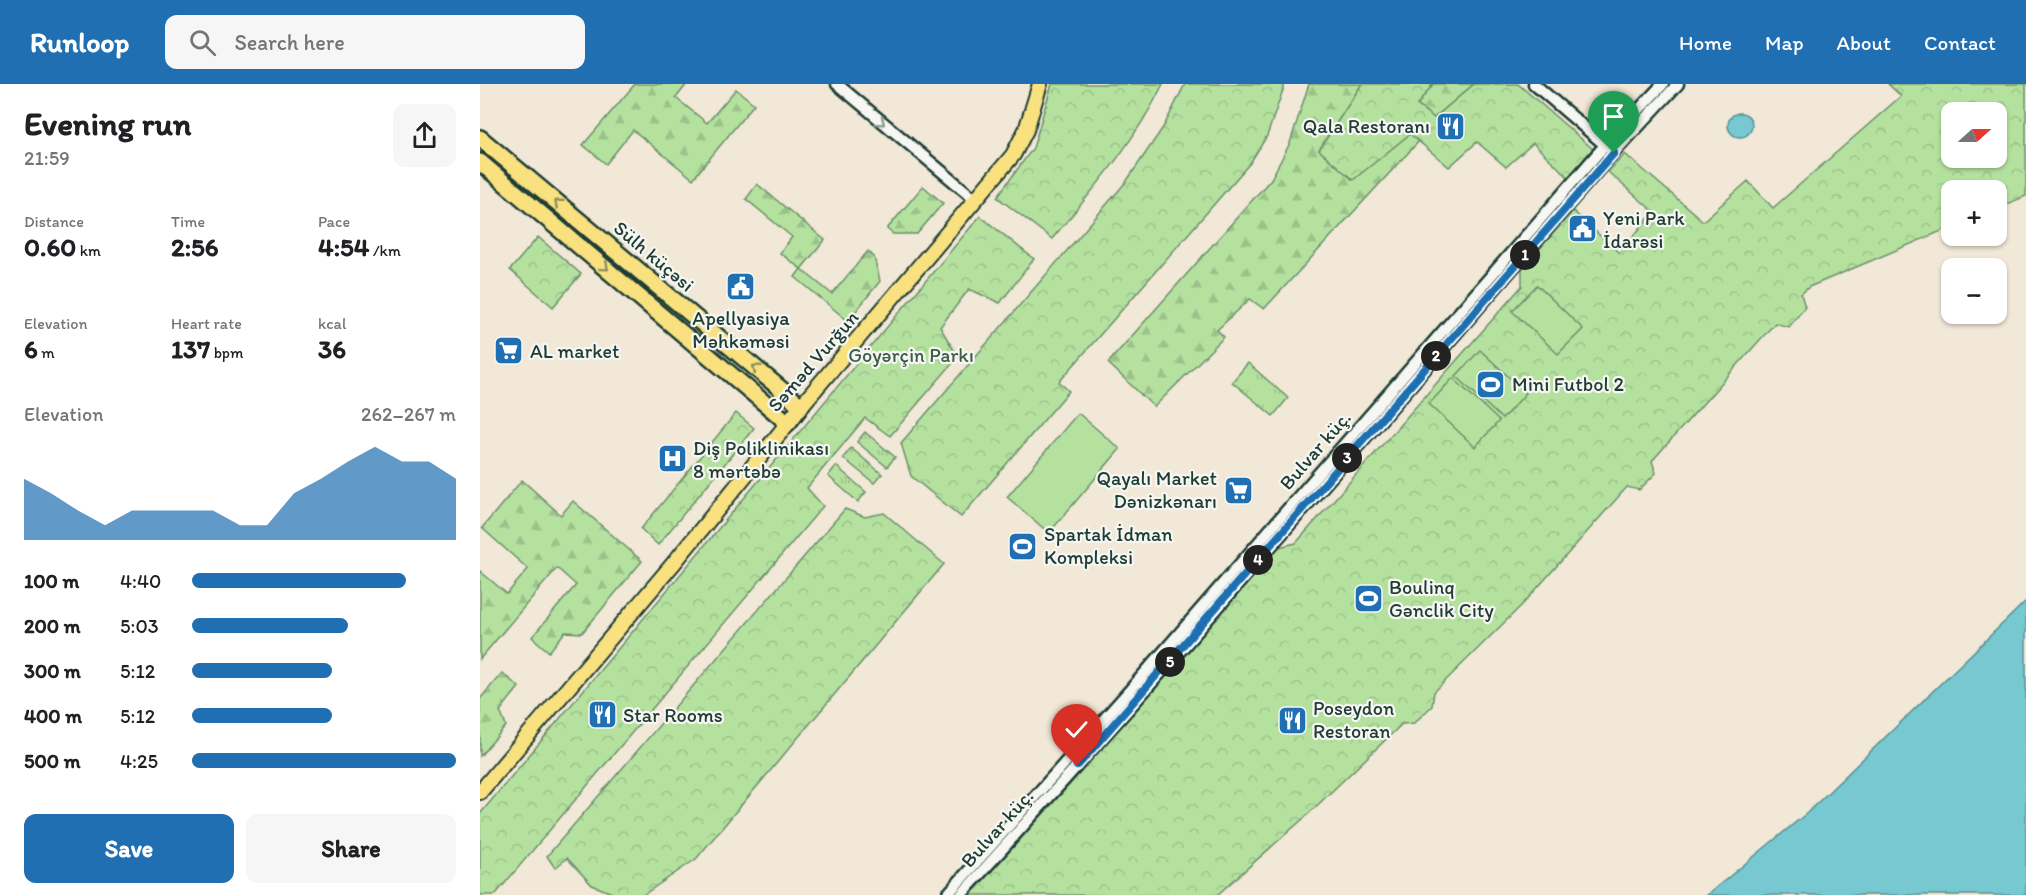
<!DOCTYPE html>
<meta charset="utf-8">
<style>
:root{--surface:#fff;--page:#f6f6f6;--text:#202124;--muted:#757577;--accent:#1f6fb2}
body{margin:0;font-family:Itim,sans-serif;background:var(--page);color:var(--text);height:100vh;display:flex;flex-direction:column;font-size:22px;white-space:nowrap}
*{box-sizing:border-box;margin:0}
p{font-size:20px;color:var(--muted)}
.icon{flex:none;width:33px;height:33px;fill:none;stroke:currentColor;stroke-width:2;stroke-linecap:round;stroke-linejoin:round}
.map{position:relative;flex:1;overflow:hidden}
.details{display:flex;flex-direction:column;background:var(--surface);width:480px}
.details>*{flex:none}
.needle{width:39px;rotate:69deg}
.controls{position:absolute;left:1461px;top:18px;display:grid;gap:12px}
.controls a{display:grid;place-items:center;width:66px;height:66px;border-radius:12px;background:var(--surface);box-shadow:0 2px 4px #0004;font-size:30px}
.pin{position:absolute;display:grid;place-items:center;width:51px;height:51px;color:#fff;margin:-62px -26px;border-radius:50% 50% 50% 0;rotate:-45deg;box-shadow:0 0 6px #0007}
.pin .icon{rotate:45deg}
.km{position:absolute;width:30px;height:30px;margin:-15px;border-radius:50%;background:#222;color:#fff;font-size:16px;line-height:30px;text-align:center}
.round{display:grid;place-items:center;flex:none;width:63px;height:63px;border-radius:12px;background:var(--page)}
.headline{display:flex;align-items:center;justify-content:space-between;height:102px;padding:0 24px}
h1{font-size:33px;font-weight:700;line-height:45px}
.stats{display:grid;grid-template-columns:repeat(3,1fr);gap:9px;height:102px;padding:6px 24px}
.stats div{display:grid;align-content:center}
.stats b{font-size:26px;font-weight:700}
.stats small{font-size:16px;font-weight:400}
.stats p{font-size:16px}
.chart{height:168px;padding:12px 24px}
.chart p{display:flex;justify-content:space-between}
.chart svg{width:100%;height:108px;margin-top:6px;fill:var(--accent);opacity:.7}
.primary-button{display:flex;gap:12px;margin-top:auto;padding:12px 24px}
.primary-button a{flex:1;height:69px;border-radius:12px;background:var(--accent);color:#fff;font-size:24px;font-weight:700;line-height:69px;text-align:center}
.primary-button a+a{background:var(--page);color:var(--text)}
ul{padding:0 24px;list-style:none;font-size:20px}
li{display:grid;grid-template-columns:96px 72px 1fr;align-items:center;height:45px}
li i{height:15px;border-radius:8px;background:var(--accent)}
header{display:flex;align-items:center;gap:36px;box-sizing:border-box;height:84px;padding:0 30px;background:var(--accent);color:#fff}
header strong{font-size:28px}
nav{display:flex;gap:33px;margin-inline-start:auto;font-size:21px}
.search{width:420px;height:54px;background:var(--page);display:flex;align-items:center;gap:15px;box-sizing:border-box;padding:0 21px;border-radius:12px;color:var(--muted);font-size:22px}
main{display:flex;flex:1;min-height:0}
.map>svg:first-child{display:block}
.grass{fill:url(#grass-tufts);stroke:#6a8f6a;stroke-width:1.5}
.forest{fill:url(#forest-firs);stroke:#6a8f6a;stroke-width:1.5}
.park{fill:url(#park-crowns);stroke:#6a8f6a;stroke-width:1.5;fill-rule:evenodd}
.pitch{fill:#b5e19f;stroke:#6a8f6a;stroke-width:1.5}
.water{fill:#77c8d1;stroke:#549092;stroke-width:1.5}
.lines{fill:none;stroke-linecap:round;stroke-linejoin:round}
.minor-casing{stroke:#1f3d34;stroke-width:15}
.major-casing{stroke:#1f3d34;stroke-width:18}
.highway-casing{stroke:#1f3d34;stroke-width:20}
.minor{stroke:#f6f6f2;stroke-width:10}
.major{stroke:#fae180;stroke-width:14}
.highway{stroke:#fae180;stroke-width:15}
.oneway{stroke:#8a9a93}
.oneway2{stroke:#8c8f5a}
.route-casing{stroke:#fff;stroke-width:12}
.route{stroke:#1f6fb2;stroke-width:8}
.labels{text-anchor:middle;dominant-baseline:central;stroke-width:4.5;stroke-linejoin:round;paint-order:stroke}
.poi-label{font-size:20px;fill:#1f3d34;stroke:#f6f6f2;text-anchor:start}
.street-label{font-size:20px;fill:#1f3d34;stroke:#f6f6f2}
.park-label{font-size:20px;fill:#3d5e49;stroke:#f6f6f2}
</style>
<header>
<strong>Runloop</strong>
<div class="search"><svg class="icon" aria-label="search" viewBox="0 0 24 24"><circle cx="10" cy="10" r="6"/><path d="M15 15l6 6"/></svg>Search here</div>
<nav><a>Home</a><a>Map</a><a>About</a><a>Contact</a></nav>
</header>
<main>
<section class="details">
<div class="headline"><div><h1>Evening run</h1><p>21:59</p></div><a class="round"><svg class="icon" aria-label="share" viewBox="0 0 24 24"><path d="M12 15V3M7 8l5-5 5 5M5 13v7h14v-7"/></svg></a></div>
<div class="stats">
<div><p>Distance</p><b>0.60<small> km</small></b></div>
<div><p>Time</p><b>2:56</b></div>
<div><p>Pace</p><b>4:54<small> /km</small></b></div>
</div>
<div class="stats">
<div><p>Elevation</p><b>6<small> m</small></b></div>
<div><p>Heart rate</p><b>137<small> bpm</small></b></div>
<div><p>kcal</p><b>36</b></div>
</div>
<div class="chart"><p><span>Elevation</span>262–267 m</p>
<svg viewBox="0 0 160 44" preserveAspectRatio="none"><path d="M0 44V19L10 25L20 32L30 38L40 32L50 32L60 32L70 32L80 38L90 38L100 25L110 19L120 12L130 6L140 12L150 12L160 19V44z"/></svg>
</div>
<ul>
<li><b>100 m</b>4:40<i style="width:81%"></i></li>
<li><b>200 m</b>5:03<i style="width:59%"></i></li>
<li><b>300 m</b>5:12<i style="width:53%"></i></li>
<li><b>400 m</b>5:12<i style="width:53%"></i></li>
<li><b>500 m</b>4:25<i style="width:100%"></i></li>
</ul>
<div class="primary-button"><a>Save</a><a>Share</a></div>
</section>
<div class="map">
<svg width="1546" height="811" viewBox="0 0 1546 811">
<defs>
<pattern id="grass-tufts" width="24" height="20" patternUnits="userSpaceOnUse" patternTransform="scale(1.5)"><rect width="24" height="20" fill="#b5e19f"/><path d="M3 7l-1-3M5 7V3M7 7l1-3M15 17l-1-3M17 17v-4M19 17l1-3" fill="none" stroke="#9bc28a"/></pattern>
<pattern id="forest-firs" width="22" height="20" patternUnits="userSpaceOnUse" patternTransform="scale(1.5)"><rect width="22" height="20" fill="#b5e19f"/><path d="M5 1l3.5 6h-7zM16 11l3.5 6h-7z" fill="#9bc28a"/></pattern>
<pattern id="park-crowns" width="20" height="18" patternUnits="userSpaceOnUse" patternTransform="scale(1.5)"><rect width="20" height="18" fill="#b5e19f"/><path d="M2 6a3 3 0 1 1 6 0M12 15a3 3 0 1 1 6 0" fill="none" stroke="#9bc28a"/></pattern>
</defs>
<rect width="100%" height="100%" fill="#f1e8d7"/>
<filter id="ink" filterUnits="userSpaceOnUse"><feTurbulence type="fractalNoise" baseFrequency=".0167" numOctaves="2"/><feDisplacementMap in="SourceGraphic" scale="12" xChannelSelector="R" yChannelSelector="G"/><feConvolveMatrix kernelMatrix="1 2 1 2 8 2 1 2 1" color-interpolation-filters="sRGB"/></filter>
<g filter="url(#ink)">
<path class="grass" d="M 768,279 L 808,314 L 793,332 L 752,298 Z
M 385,348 L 415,373 L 407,383 L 377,358 Z
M 371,364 L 402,390 L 394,399 L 363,374 Z
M 356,382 L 386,408 L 378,418 L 348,392 Z"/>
<path class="forest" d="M 155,0 L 207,0 L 196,14 L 227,39 L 256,5 L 274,20 L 213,95 L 153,46 L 126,80 L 103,61 Z
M 829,0 L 882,0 L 839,66 L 930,50 L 939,57 L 784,225 L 770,215 L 737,246 L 744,253 L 674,323 L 628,279 L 791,95 L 810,59 Z
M 953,0 L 994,0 L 954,34 L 937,21 Z
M 277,100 L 345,156 L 321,185 L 352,210 L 388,167 L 394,173 L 400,197 L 368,237 L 315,193 L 321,185 L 300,169 L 312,153 L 266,115 Z
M 443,102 L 463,119 L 437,150 L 413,150 L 407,145 Z
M 42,396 L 81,431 L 93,417 L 162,477 L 102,549 L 85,548 L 69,568 L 52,553 L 96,501 L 77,484 L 0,575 L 0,487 L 27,510 L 48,485 L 2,444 Z
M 22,589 L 39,603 L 20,627 L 26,642 L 0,672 L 0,615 Z"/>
<path class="park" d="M 572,0 L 683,0 C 655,58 613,106 572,155 L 517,113 L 553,64 Z
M 705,0 L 805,0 L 787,52 L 770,79 L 579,298 L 589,307 L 481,433 L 431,392 L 421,359 L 646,98 L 684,42 Z
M 882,0 L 953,0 L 937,21 L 954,34 L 994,0 L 1038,0 L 1113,65 L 1089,94 L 1053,59 L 1026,83 L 997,58 L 969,83 L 930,50 L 873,96 L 839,66 Z
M 1408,0 L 1546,0 L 1546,112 L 1517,124 L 1516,106 L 1472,106 L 1471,143 L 1329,203 L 1321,210 L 1325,223 L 1309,243 L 1295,239 L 1172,377 L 1176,389 L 1159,406 L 1147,403 L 1043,520 L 954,608 L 952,622 L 934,639 L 922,640 L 824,734 L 737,811 L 490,811 L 664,618 L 799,463 L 816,459 L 1042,202 L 1042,185 L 1093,127 L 1139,169 L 1174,128 L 1128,88 L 1145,70 L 1223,137 L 1268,97 L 1293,124 L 1421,12 ZM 1472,28 L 1516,28 L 1516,74 L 1472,74 Z
M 500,132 L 554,175 L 520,219 L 489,205 L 460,243 L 478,273 L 410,352 L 385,334 L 327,404 L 343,422 L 15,811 L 0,811 L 0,730 Z
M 58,153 L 101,190 L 73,223 L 30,186 Z
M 256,329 L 274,344 L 178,461 L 161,445 Z
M 365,425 L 385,433 L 404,429 L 464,480 L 216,775 L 163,811 L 137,811 L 112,801 L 87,774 L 75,784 L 67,772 Z"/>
<path class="pitch" d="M 1057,201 L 1103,245 L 1078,270 L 1032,227 Z
M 1000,266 L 1046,309 L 1022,335 L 976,292 Z
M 973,294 L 1019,337 L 995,363 L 949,320 Z
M 598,329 L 640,365 L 569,449 L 527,413 Z"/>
<path class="water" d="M1248 41a12 12 0 1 1 24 0a12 12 0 1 1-24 0Z
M 1546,517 L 1546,811 L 1227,811 L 1327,729 Z"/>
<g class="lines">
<defs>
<path id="minor" d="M 357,0 L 496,116
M 1054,0 L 1131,66
M 467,811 L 650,606 L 1119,68 L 1183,0
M 481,811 L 692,576 L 1128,75 L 1198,0"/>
<path id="major" d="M 321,322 L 533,71 L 546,46 L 560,0
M 0,708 L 193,480 L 308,339"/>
<path id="highway" d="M 0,54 L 321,322 L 308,339 L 0,78"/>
</defs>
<use href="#minor" class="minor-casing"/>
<use href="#major" class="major-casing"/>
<use href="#highway" class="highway-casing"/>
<use href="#minor" class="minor"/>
<use href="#major" class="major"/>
<use href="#highway" class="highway"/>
</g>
<defs><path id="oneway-chevron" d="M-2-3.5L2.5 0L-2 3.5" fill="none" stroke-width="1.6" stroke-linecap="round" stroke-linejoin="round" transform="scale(1.5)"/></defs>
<use class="oneway" href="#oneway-chevron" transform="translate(401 38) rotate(40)"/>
<g class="oneway2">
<use href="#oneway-chevron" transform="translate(78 119) rotate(-140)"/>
<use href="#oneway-chevron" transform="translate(125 183) rotate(40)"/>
<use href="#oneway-chevron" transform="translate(276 284) rotate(-140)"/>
</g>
</g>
<g class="lines" filter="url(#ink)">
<defs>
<path id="route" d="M 597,682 L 1134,69"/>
</defs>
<use href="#route" class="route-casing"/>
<use href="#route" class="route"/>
</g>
<defs>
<symbol id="restaurant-square" viewBox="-11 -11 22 22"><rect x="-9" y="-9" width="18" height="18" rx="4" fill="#1f6fb2" stroke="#f6f6f2"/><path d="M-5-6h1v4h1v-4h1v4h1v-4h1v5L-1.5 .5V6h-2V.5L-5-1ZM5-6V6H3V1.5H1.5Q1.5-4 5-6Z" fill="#fff"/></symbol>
<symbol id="civic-square" viewBox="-11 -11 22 22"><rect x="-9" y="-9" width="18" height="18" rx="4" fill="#1f6fb2" stroke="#f6f6f2"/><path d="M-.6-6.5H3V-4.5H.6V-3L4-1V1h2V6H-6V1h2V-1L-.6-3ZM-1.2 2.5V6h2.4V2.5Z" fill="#fff"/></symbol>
<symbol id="supermarket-square" viewBox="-11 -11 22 22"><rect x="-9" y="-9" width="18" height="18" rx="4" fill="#1f6fb2" stroke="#f6f6f2"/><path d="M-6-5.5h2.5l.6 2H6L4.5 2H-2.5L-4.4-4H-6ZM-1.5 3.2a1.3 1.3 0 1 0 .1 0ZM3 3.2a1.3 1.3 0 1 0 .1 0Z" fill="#fff"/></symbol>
<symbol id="stadium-square" viewBox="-11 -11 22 22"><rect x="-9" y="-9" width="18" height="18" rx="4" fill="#1f6fb2" stroke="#f6f6f2"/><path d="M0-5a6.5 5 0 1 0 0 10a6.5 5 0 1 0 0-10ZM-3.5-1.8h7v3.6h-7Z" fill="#fff"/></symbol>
<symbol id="hospital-square" viewBox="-11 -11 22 22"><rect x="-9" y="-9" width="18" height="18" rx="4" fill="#1f6fb2" stroke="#f6f6f2"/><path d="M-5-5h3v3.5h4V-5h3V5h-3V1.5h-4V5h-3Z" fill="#fff"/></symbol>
</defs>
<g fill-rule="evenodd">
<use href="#restaurant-square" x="954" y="26" width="33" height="33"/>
<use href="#civic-square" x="1086" y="128" width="33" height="33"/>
<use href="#civic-square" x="244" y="186" width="33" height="33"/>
<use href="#supermarket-square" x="12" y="250" width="33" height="33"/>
<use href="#stadium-square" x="994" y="284" width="33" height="33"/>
<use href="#hospital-square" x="176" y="358" width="33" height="33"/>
<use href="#supermarket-square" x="742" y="390" width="33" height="33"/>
<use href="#stadium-square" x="526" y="446" width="33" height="33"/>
<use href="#stadium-square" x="872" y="498" width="33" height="33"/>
<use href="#restaurant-square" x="106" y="614" width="33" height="33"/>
<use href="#restaurant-square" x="796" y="620" width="33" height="33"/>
</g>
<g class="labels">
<g class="poi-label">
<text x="950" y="42" text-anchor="end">Qala Restoranı</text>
<text x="1123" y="134">Yeni Park<tspan x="1123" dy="23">İdarəsi</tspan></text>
<text x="261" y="234" text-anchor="middle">Apellyasiya<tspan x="261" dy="23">Məhkəməsi</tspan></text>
<text x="50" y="267">AL market</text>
<text x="1032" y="300">Mini Futbol 2</text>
<text x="213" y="364">Diş Poliklinikası<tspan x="213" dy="23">8 mərtəbə</tspan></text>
<text x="737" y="394" text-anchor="end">Qayalı Market<tspan x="737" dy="23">Dənizkənarı</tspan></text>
<text x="564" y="450">Spartak İdman<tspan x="564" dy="23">Kompleksi</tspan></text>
<text x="909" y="503">Boulinq<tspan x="909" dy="23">Gənclik City</tspan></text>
<text x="833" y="624">Poseydon<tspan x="833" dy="23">Restoran</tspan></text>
<text x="143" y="631">Star Rooms</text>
</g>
<g class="street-label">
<text transform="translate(174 172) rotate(40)">Sülh küçəsi</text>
<text transform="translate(333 277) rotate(-49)">Səməd Vurğun</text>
<text transform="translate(835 366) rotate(-49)">Bulvar küç.</text>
<text transform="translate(517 744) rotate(-48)">Bulvar küç.</text>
</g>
<g class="park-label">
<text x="431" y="271">Göyərçin Parkı</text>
</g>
</g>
</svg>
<div class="controls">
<a><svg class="needle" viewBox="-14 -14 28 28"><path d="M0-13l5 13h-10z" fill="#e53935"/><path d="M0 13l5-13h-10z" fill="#757577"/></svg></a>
<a>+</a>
<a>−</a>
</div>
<div class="pin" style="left:1134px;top:69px;background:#1e9e55"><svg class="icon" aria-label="arrive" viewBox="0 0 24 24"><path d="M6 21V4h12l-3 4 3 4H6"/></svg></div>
<div class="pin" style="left:597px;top:682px;background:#d93025"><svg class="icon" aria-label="check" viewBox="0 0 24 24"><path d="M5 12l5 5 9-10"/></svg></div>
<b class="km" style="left:1045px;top:171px">1</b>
<b class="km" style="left:956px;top:272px">2</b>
<b class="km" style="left:867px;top:374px">3</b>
<b class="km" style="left:778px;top:476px">4</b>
<b class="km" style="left:690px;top:578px">5</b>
</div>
</main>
